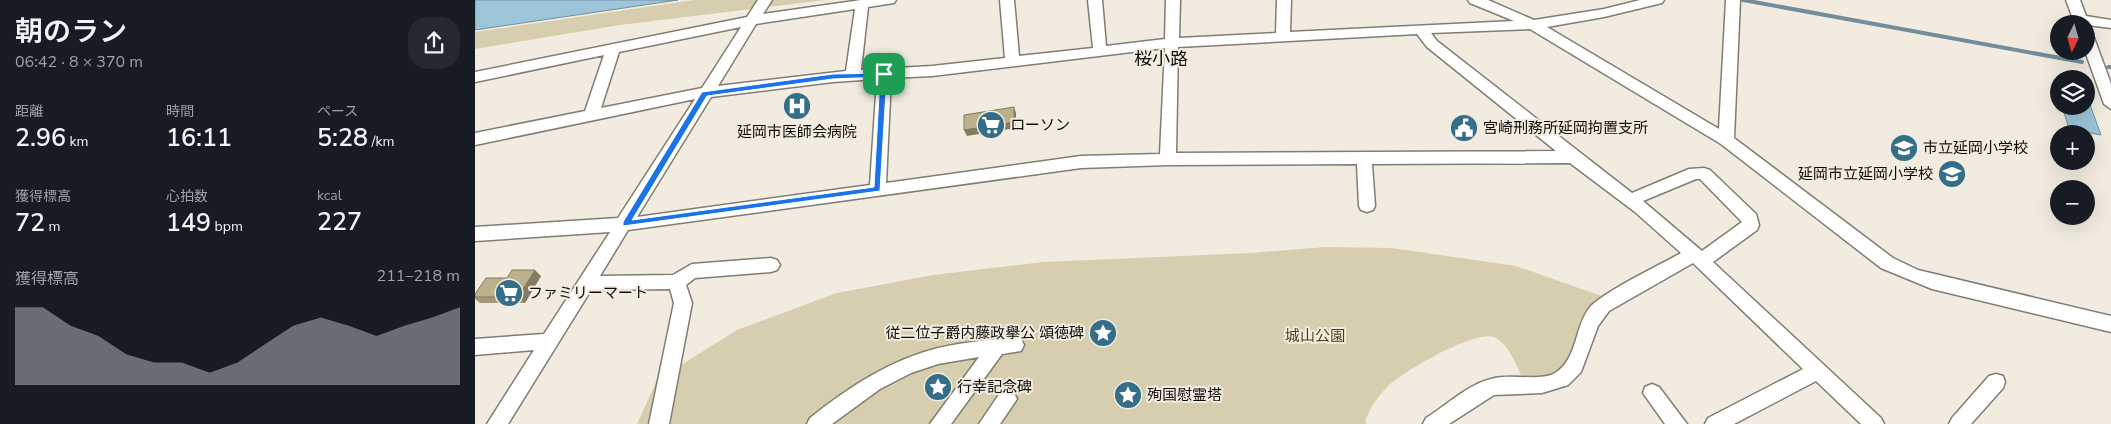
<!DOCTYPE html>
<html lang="ja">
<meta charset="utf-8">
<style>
:root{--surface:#171b24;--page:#242831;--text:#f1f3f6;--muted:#9ea1a6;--accent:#8c9099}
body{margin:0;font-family:"Nunito Sans","Noto Sans JP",sans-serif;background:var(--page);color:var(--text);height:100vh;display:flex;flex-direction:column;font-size:19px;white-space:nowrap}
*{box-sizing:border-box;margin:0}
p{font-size:16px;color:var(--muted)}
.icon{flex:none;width:28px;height:28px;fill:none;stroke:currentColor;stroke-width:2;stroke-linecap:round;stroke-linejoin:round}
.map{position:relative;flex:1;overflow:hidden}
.panel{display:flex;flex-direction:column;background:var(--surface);width:475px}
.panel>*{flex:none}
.needle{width:32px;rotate:185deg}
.fabs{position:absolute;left:1575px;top:15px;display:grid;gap:10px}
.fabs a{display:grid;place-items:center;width:45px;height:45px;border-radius:50%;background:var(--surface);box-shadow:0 5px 20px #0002;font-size:25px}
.pin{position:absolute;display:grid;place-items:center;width:42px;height:42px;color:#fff;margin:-21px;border-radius:10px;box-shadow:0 2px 8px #0006}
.round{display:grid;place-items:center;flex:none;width:52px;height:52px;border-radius:20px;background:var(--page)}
.summary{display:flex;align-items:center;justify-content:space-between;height:85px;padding:0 15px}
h1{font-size:28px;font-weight:600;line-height:38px}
.figures{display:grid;grid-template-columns:repeat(3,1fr);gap:8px;height:85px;padding:5px 15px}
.figures div{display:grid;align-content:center}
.figures b{font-size:25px;font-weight:600}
.figures small{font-size:14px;font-weight:400}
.figures p{font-size:14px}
.chart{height:140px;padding:10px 15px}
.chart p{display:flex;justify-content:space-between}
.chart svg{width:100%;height:90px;margin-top:5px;fill:var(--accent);opacity:.7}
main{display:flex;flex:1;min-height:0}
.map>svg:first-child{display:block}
.green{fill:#d7cdaf}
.water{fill:#9cc5da;stroke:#728e9b}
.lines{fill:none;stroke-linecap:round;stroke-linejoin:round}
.stream{stroke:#728e9b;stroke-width:4}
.minor-casing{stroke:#817d72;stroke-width:3}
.minor{fill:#fff;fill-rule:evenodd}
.wall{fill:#a39878}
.shaded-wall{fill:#847c62}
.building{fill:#bdb18c;stroke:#847c62}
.route{fill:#1a73e8;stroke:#fff;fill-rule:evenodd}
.labels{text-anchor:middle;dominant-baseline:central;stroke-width:4;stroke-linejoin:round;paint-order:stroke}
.poi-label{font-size:15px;fill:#0f0d09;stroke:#f1ecdf;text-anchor:start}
.park-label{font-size:15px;fill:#4e3f11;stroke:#f1ecdf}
.quarter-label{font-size:18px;fill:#0f0d09;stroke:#f1ecdf}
</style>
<main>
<section class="panel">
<div class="summary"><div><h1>朝のラン</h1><p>06:42 · 8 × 370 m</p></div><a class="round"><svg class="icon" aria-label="share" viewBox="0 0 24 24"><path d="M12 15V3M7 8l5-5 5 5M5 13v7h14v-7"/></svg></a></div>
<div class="figures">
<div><p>距離</p><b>2.96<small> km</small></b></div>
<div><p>時間</p><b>16:11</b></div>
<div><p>ペース</p><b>5:28<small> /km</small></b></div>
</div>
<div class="figures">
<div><p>獲得標高</p><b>72<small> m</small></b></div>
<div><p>心拍数</p><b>149<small> bpm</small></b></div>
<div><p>kcal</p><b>227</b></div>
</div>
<div class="chart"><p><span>獲得標高</span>211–218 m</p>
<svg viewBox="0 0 160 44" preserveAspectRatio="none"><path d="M0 44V6L10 6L20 15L30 20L40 29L50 33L60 33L70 38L80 33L90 24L100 15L110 11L120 15L130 20L140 15L150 11L160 6V44z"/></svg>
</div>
</section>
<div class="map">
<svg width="1636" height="424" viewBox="0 0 1636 424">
<rect width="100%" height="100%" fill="#f1ecdf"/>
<path class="green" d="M 219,0 L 350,0 L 145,25 L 0,49 L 0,32 Z
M 850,247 L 917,248 L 1041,266 L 1132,298 L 1103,348 L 1081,378 L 1048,379 C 1041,365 1034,345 1021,338 C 1003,327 926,373 912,387 C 902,398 895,407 890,422 L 892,424 L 162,424 L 182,380 L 262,330 L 362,293 L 458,275 L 568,262 L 776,253 Z"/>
<path class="water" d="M 0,0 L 203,0 L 0,30 Z
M 1611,101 L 1614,102 L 1626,135 L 1594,129 L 1587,106 L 1611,106 Z"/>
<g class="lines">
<path class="stream" d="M 1268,0 L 1607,62
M 1633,67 L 1636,67"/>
<defs>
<path id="minor" d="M 283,0 L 297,0 L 288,14 L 386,0 L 421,0 L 419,3 L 393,7 L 386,70 L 457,66 L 530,58 L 525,0 L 539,0 L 544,56 L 618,48 L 613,0 L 627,0 L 631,46 L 690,39 L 691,0 L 705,0 L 704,38 L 801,33 L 802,0 L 816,0 L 815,32 L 1039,21 L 995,3 L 993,0 L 1013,0 L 1059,20 L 1129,9 L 1165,0 L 1189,0 L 1187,3 L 1129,17 L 1072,27 L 1244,129 L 1251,0 L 1265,0 L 1259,138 L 1418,258 L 1443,270 L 1636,316 L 1636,332 L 1457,289 L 1406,268 L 1246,144 L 1055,29 L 956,33 L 962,41 L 1157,193 L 1214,169 L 1229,168 L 1235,170 L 1281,214 L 1284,225 L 1282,230 L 1238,262 L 1406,418 L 1409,424 L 1386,424 L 1341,381 L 1259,424 L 1230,424 L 1233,418 L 1328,369 L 1218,263 L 1134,311 L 1123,326 L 1106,372 L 1093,385 L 1067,393 L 1019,395 L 974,424 L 948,424 L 951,418 C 972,405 992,385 1016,379 C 1035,373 1064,382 1080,373 C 1103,359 1099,327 1115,307 C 1130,291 1185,265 1206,253 L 1160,212 L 1095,163 L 897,164 L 900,206 L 898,210 L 892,212 L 886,210 L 884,206 L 882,164 L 693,165 L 606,168 L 153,230 L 125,276 L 198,275 L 217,264 L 296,258 L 302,260 L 305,265 L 302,270 L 296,272 L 220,278 L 211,285 L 217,303 L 194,424 L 174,424 L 199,303 L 195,289 L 116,290 L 33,424 L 12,424 L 59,350 L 0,355 L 0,339 L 69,334 L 135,232 L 0,241 L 0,227 L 143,218 L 220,99 L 0,145 L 0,133 L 110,111 L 129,55 L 0,82 L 0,72 L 272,17 ZM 380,9 L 371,71 L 243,86 L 281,24 ZM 266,27 L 227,88 L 126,108 L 144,52 ZM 942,34 L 952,47 L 1081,151 L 701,153 L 703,47 ZM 690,48 L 685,154 L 606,156 L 411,183 L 416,78 L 457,76 ZM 402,79 L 395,185 L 162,217 L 236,97 L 358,82 ZM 1221,179 L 1225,179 L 1267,222 L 1227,251 L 1168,201 Z
M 1591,0 L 1605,0 L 1611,16 L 1636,20 L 1636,28 L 1613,25 L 1611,27 L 1611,24 L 1600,24 Z
M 1611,31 L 1618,35 L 1636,84 L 1636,109 L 1629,104 L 1610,51 Z
M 540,337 L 546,339 L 549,345 L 546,351 L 527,354 L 476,424 L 455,424 L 504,357 L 463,364 L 436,373 L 405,389 L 357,424 L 332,424 L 335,418 C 374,387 415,360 463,348 C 488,342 514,340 540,337 Z
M 1521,374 L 1528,376 L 1530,382 L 1528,388 L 1496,424 L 1474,424 L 1477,418 L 1514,376 Z
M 1177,384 L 1184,387 L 1212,424 L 1190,424 L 1168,393 L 1170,387 Z
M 532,390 L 539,393 L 542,399 L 525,424 L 504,424 L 525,393 Z"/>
</defs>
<use href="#minor" class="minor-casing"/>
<use href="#minor" class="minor"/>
</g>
<path class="wall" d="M 66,276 L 50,303 L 5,303 L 0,299 L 0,294 L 32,278 Z"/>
<path class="shaded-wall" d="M 539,107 L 541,113 L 541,128 L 492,136 L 489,130 Z
M 60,270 L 66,276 L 50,303 L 43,297 Z"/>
<path class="building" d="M 539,107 L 539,122 L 489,130 L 489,115 Z
M 37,270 L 60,270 L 43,297 L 0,297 L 0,294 L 11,278 L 32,278 Z"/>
<path class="route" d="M 412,73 L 405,191 L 148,226 L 148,222 L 227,92 L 358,74 ZM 405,77 L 399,187 L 157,220 L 232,96 L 358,79 Z"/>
<defs>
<symbol id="hospital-disc" viewBox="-11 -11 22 22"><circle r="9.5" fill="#356e88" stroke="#f1ecdf"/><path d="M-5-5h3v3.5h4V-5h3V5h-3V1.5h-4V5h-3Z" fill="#fff"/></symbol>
<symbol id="supermarket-disc" viewBox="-11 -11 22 22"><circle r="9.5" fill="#356e88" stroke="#f1ecdf"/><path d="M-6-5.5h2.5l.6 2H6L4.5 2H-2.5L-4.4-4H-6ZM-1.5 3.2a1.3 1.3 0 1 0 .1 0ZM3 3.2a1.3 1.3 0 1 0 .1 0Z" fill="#fff"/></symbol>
<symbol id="civic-disc" viewBox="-11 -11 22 22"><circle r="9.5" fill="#356e88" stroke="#f1ecdf"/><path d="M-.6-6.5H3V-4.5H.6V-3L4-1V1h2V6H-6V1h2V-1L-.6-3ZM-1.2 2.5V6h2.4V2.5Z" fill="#fff"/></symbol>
<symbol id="school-disc" viewBox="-11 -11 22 22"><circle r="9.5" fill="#356e88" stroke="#f1ecdf"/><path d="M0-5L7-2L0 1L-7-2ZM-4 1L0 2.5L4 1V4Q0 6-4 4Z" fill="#fff"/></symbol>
<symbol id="sight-disc" viewBox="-11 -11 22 22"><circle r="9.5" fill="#356e88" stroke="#f1ecdf"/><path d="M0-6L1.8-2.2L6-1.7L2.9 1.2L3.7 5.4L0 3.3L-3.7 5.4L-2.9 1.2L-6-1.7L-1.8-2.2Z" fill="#fff"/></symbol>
</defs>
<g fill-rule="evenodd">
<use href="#hospital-disc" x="306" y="90" width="32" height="32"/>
<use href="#supermarket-disc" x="500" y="109" width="32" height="32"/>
<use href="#civic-disc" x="973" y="112" width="32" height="32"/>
<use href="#school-disc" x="1413" y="132" width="32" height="32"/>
<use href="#school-disc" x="1461" y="158" width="32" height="32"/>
<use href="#supermarket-disc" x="18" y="277" width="32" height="32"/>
<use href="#sight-disc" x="612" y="317" width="32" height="32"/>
<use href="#sight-disc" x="447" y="371" width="32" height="32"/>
<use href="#sight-disc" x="637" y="379" width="32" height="32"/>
</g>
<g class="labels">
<g class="poi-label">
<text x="535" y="125">ローソン</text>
<text x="1008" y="128">宮崎刑務所延岡拘置支所</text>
<text x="322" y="132" text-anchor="middle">延岡市医師会病院</text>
<text x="1448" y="148">市立延岡小学校</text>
<text x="1458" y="174" text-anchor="end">延岡市立延岡小学校</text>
<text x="53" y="293">ファミリーマート</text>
<text x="609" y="333" text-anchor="end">従二位子爵内藤政擧公 頌徳碑</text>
<text x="482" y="387">行幸記念碑</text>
<text x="672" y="395">殉国慰霊塔</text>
</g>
<g class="park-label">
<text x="840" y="336">城山公園</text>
</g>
<g class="quarter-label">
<text x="686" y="59">桜小路</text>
</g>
</g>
</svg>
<div class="fabs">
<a><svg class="needle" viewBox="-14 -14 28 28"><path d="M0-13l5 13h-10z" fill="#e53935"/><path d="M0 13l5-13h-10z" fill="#9ea1a6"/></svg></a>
<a><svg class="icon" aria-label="layers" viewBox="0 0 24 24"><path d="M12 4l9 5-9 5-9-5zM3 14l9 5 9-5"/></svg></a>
<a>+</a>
<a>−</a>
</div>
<div class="pin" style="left:409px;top:74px;background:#1e9e55"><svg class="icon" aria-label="arrive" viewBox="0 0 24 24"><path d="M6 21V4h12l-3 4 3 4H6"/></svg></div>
</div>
</main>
